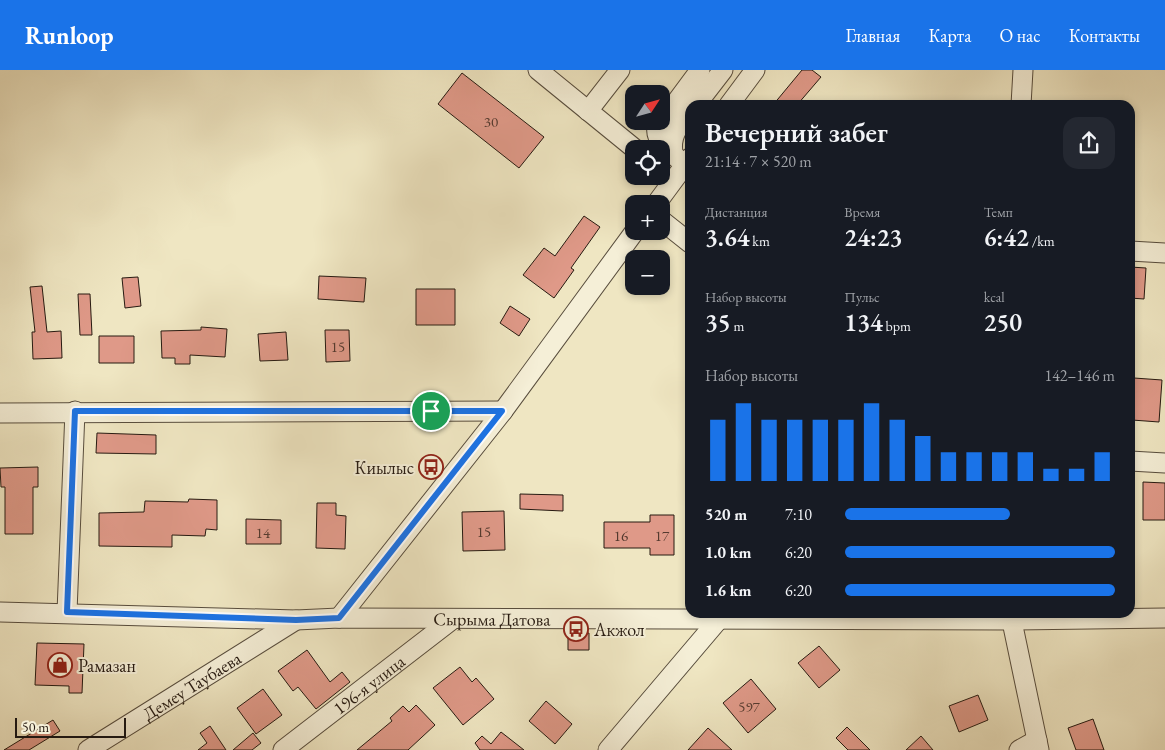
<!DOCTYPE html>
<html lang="ru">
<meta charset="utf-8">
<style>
:root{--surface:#171b24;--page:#242831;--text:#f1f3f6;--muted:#9ea1a6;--accent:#1a73e8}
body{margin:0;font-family:"EB Garamond",serif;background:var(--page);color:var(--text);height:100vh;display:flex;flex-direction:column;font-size:19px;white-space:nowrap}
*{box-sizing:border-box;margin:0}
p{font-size:16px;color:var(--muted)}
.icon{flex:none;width:28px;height:28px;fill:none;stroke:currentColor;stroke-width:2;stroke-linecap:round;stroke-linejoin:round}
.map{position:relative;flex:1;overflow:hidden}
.sheet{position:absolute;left:685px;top:30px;width:450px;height:518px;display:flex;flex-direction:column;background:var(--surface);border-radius:15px;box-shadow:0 2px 8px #0003}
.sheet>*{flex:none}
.needle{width:32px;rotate:54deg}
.tools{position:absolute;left:625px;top:15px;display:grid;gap:10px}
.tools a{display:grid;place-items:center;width:45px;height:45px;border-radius:10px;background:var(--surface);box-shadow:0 2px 8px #0003;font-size:25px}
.scale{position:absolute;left:15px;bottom:12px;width:111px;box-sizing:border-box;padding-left:5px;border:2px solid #261a11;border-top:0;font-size:14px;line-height:18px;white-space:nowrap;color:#261a11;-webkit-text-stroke:4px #f5efd7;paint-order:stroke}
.pin{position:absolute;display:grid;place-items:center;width:42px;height:42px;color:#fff;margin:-21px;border:2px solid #fff;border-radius:50%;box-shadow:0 1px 5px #0007}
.round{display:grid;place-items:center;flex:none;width:52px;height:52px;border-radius:15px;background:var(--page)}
.head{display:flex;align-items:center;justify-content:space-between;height:85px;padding:0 20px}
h1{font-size:28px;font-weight:600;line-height:38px}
.stats{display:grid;grid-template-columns:repeat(3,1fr);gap:8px;height:85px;padding:5px 20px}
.stats div{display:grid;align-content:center}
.stats b{font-size:25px;font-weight:600}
.stats small{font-size:14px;font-weight:400}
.stats p{font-size:14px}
.chart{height:140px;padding:10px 20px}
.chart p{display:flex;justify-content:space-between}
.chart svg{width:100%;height:90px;margin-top:5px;stroke:var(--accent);stroke-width:6}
ul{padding:0 20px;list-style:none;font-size:16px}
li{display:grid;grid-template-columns:80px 60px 1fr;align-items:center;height:38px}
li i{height:12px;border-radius:6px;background:var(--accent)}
header{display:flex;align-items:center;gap:30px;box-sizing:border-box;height:70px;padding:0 25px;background:var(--accent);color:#fff}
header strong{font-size:24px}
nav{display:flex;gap:28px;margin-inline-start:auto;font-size:18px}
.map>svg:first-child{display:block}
.building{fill:#df9988;stroke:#261a11}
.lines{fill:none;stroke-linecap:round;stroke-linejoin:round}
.minor-casing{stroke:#584d3d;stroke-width:21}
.minor{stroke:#f5efd7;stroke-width:19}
.route-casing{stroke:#fff;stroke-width:10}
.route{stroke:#1a73e8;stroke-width:6}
.labels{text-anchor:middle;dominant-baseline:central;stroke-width:4;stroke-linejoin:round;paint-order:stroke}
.number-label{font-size:15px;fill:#543a2f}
.poi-label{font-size:18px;fill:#261a11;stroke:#f5efd7;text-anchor:start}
.street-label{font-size:18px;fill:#261a11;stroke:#f5efd7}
</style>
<header>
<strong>Runloop</strong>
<nav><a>Главная</a><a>Карта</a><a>О нас</a><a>Контакты</a></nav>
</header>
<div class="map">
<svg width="1165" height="680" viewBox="0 0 1165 680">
<rect width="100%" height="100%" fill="#efe6c2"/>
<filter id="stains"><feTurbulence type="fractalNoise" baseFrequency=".004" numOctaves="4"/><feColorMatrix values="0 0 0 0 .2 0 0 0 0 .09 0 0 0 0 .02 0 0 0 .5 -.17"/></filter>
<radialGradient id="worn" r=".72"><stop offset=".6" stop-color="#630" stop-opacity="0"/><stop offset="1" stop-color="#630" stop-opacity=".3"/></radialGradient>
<path class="building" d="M 802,0 L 812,0 L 821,7 L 797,35 L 773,35 Z
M 462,3 L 544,67 L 519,98 L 438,34 Z
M 584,146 L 600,157 L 571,198 L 574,200 L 554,228 L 523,205 L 544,178 L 555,186 Z
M 1130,197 L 1146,198 L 1144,229 L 1130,228 Z
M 319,206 L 366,208 L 364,232 L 318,229 Z
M 138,207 L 141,236 L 125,238 L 122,208 Z
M 42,216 L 47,262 L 61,261 L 62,288 L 33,289 L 32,262 L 35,262 L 30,217 Z
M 416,219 L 455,219 L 455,255 L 416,255 Z
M 78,224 L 90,224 L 92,265 L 80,265 Z
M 510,236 L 530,249 L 519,266 L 500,253 Z
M 201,257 L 227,259 L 225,287 L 190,285 L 190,294 L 175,294 L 175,288 L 162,288 L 161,261 L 201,260 Z
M 325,260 L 349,260 L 350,291 L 326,292 Z
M 286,262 L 288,290 L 260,291 L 258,264 Z
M 99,266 L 134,266 L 134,293 L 99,293 Z
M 1134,308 L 1162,310 L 1159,352 L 1132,350 Z
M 97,363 L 156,365 L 156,384 L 96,383 Z
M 38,397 L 38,417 L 33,417 L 33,464 L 5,464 L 5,417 L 1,417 L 0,398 Z
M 1143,412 L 1165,413 L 1165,450 L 1143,450 Z
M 520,424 L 563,425 L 563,441 L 520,439 Z
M 189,429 L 217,430 L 217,460 L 206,459 L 205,466 L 172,465 L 172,477 L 99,476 L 99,443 L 144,442 L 145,431 L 188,432 Z
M 317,433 L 336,433 L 336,445 L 346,446 L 345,479 L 316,478 Z
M 504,441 L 505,480 L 463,481 L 462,442 Z
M 650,445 L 674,445 L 674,485 L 650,485 L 650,478 L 604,478 L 604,452 L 650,452 Z
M 246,449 L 281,450 L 281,474 L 246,474 Z
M 568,563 L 589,563 L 589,580 L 568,580 Z
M 37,573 L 84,574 L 82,623 L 69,623 L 69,616 L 35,615 Z
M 819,576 L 840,600 L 819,618 L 798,593 Z
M 307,580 L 330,612 L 342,602 L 350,612 L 316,639 L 298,617 L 293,621 L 278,601 Z
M 460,597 L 472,612 L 476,608 L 494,629 L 463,655 L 433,618 Z
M 751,609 L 776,639 L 748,663 L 723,633 Z
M 263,619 L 282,645 L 256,664 L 237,638 Z
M 978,625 L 988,650 L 959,662 L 949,636 Z
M 546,631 L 572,654 L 555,674 L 529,651 Z
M 416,635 L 435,655 L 408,680 L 357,680 L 392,651 L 390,648 L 403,636 L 409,642 Z
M 1093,649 L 1104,680 L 1076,680 L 1068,658 Z
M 53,650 L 60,661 L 29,680 L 4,680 Z
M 210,656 L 226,680 L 198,680 L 207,673 L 200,663 Z
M 847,657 L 870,680 L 848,680 L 836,668 Z
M 708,658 L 732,680 L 688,680 Z
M 501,662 L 524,680 L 480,680 L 475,673 L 482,666 L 491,674 Z
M 253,663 L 261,673 L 252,680 L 233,680 Z
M 921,666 L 933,680 L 906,680 Z"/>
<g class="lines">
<defs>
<g id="minor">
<path d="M 538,0 L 635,79"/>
<path d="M 696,35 L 723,0"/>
<path d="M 729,35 L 755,0"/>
<path d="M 1021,35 L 1023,0"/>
<path d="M 588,41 L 620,0"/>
<path d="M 673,83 C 670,65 679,56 690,42"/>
<path d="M 685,95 C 675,85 654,72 657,58 L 700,0"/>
<path d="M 656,134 L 690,88"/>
<path d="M 661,150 L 690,173"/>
<path d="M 1130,181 L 1165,183"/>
<path d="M 0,343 L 503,341"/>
<path d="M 1130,391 L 1165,393"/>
<path id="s1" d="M 0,542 L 296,550 L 339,548 L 1010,550 L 1165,548"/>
<path d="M 67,542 L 75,341"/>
<path d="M 1010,542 L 1039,680"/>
<path d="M 339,548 L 503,341 L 635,161"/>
<path id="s2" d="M 88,680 L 296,550"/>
<path id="s3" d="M 283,680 L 453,549"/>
<path d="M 608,680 L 720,548"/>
<path d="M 1019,680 L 1037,670"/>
</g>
</defs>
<use href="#minor" class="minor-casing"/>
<use href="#minor" class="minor"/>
</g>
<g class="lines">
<defs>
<path id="route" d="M 75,341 L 502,341 L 339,548 L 296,550 L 67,542 Z"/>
</defs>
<use href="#route" class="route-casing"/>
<use href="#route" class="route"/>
</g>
<defs>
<symbol id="bus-ring" viewBox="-11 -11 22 22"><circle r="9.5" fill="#f5efd7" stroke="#8f2418" stroke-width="1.5"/><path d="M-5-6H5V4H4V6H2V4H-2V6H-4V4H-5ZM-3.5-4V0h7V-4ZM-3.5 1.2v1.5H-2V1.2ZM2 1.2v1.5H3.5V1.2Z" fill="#8f2418"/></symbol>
<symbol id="shop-ring" viewBox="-11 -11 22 22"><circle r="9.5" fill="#f5efd7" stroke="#8f2418" stroke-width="1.5"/><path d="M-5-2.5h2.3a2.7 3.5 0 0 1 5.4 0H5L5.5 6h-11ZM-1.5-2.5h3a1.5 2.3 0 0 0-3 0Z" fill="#8f2418"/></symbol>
</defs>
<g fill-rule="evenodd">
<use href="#bus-ring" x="417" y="383" width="28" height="28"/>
<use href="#bus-ring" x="562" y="545" width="28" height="28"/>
<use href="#shop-ring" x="46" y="581" width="28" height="28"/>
</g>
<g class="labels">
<g class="number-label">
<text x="491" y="51">30</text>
<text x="338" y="276">15</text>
<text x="484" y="461">15</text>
<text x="263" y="462">14</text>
<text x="621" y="465">16</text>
<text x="662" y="465">17</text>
<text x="749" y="636">597</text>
</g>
<g class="poi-label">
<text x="414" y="397" text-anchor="end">Киылыс</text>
<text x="594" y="559">Акжол</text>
<text x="78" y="595">Рамазан</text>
</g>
<g class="street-label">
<text stroke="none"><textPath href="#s1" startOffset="492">Сырыма Датова</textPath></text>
<text stroke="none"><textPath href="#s3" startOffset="108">196-я улица</textPath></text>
<text stroke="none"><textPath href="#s2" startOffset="122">Демеу Таубаева</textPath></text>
</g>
</g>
<rect width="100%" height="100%" filter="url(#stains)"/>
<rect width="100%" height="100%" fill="url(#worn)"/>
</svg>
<div class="tools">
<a><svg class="needle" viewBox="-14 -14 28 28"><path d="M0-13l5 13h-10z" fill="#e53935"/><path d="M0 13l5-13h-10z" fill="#9ea1a6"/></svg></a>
<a><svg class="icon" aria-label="locate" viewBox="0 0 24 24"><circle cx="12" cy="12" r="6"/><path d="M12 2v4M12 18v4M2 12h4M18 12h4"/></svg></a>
<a>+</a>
<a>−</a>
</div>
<div class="scale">50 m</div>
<div class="pin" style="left:431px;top:341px;background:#1e9e55"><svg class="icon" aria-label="arrive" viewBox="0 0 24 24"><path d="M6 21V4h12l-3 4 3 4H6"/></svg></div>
<section class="sheet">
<div class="head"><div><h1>Вечерний забег</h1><p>21:14 · 7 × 520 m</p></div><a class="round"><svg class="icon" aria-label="share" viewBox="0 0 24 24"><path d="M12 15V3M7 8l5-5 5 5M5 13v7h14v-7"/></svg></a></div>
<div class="stats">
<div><p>Дистанция</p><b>3.64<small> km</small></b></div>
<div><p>Время</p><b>24:23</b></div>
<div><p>Темп</p><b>6:42<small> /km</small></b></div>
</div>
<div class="stats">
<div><p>Набор высоты</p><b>35<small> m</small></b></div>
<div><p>Пульс</p><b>134<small> bpm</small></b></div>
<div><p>kcal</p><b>250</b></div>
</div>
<div class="chart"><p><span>Набор высоты</span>142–146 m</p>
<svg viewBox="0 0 160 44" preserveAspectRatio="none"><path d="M5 44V14M15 44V6M25 44V14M35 44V14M45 44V14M55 44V14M65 44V6M75 44V14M85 44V22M95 44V30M105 44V30M115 44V30M125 44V30M135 44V38M145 44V38M155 44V30"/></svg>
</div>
<ul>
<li><b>520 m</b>7:10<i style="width:61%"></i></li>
<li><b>1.0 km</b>6:20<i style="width:100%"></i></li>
<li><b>1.6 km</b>6:20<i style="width:100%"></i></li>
</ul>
</section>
</div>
